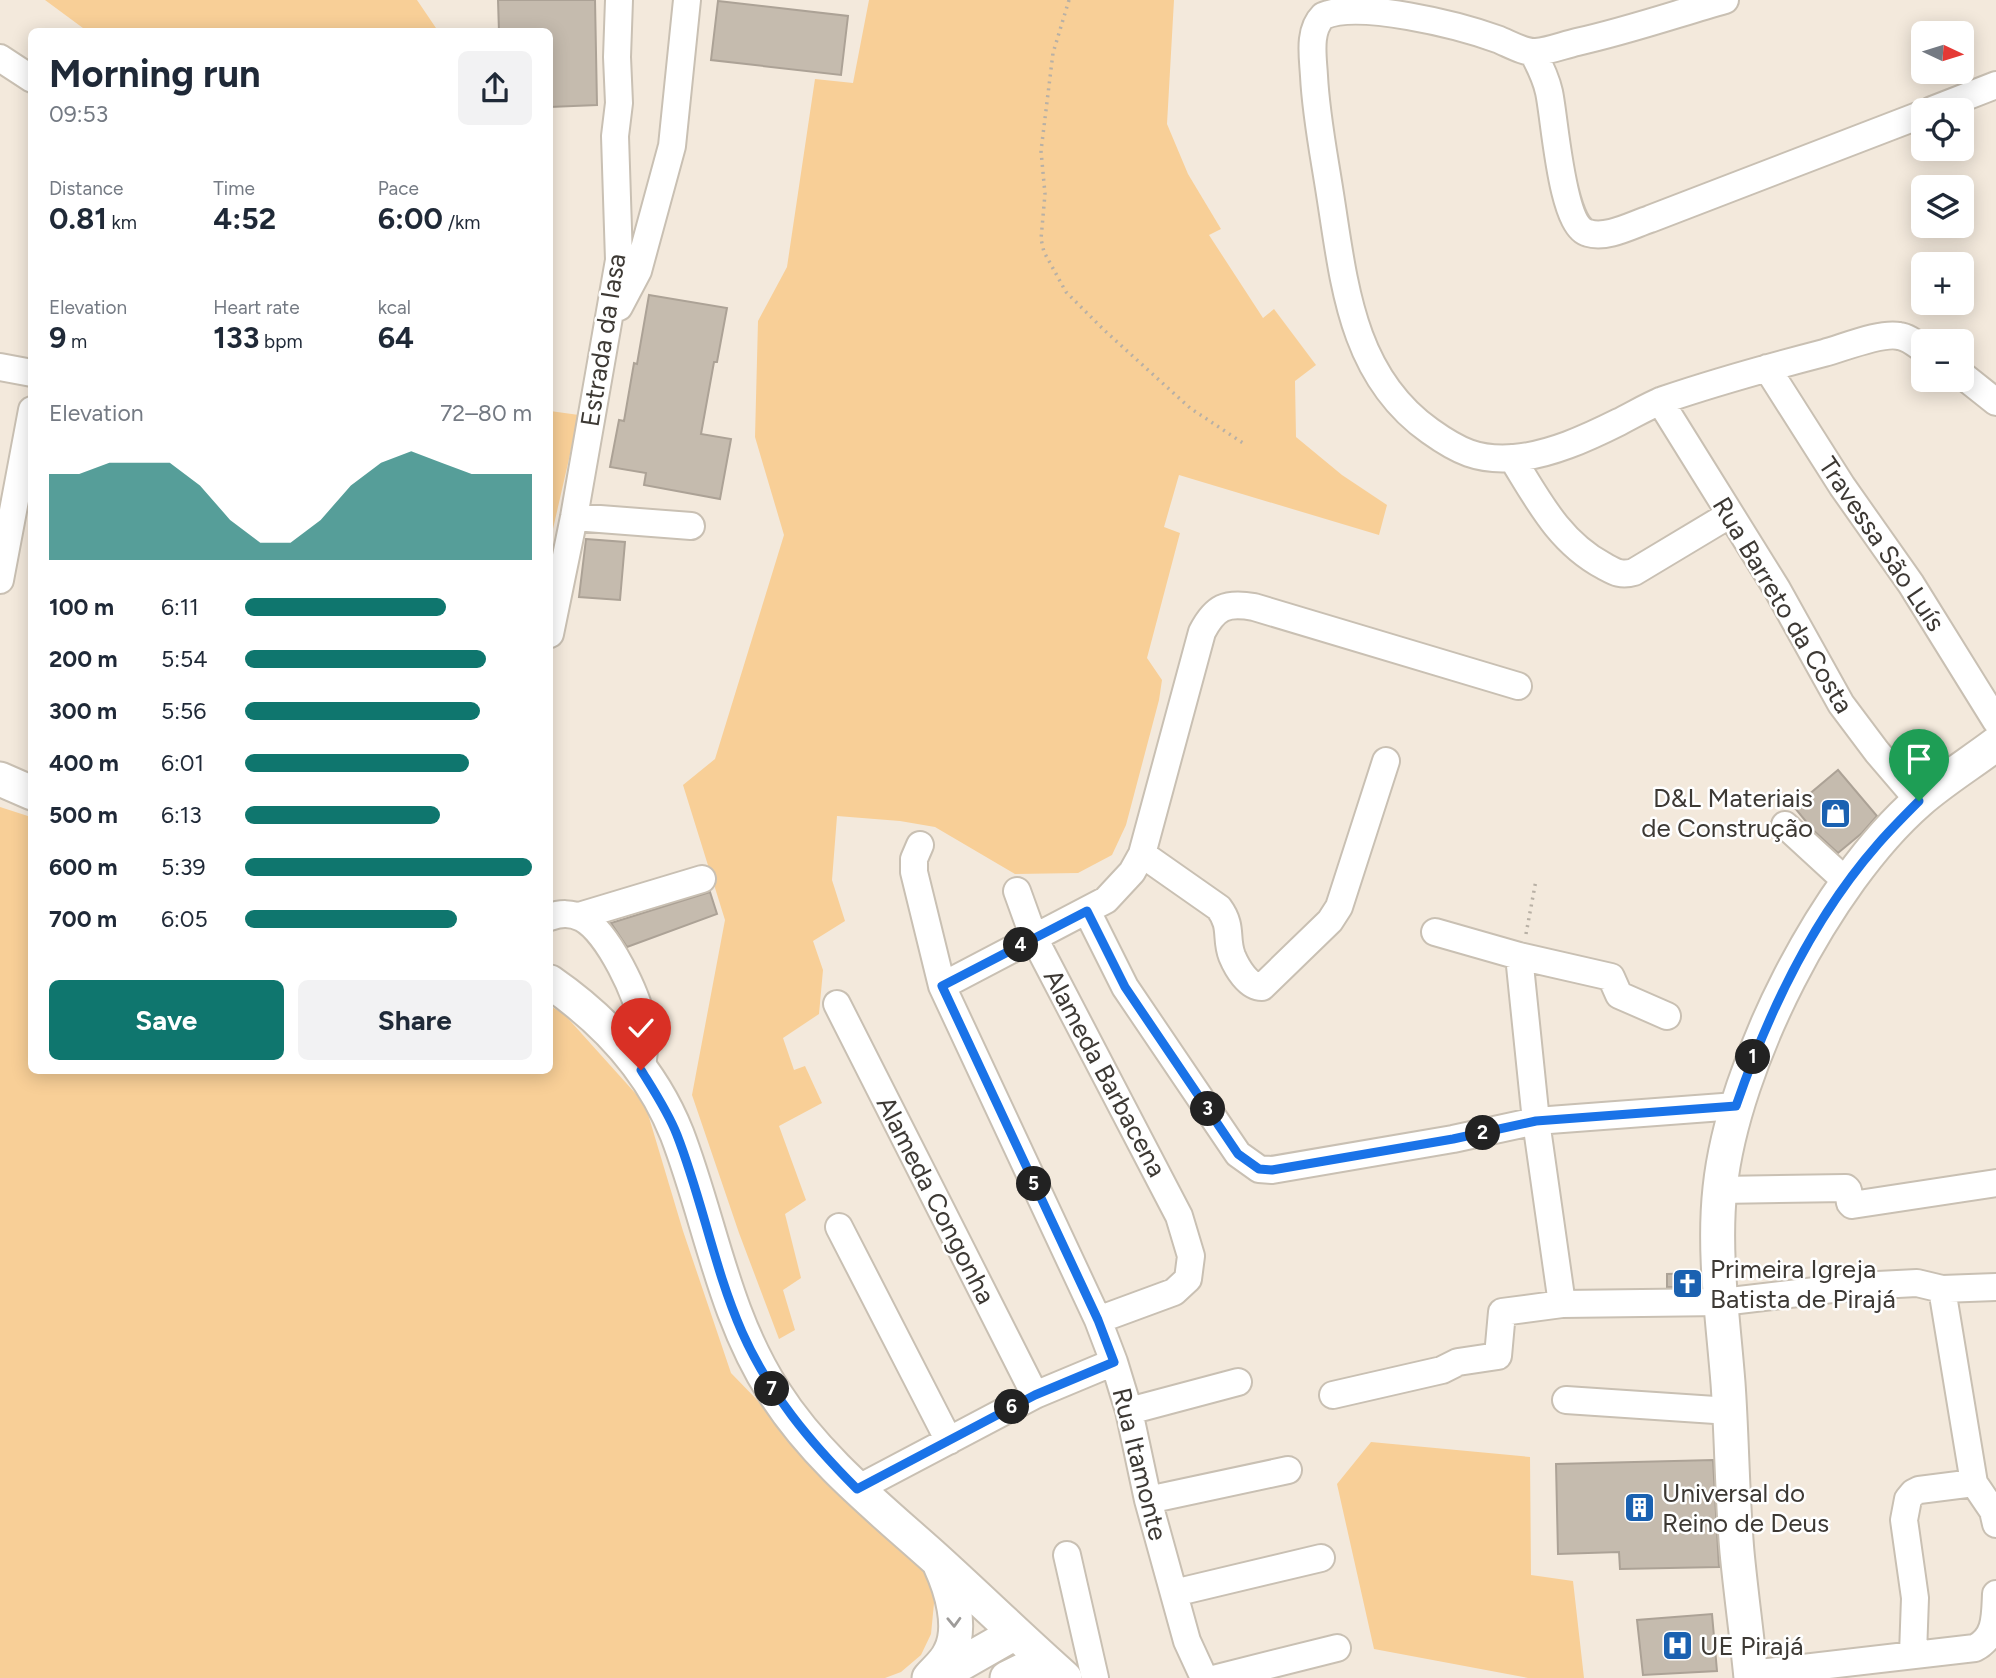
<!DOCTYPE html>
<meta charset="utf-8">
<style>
:root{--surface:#fff;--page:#f2f2f3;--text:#1f2937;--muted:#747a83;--accent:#0f766e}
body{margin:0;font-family:Figtree,sans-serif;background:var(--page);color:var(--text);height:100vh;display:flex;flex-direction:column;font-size:26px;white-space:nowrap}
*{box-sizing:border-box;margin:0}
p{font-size:23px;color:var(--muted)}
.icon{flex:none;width:38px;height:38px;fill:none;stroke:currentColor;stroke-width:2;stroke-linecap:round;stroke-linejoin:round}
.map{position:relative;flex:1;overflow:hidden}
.panel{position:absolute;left:28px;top:28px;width:525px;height:1046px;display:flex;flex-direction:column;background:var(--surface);border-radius:10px;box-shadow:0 4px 18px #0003}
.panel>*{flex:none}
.needle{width:46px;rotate:94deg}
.controls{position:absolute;left:1911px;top:21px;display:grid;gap:14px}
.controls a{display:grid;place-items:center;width:63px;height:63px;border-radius:10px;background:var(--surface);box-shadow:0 4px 18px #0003;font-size:35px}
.pin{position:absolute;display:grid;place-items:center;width:60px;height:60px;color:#fff;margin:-72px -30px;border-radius:50% 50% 50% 0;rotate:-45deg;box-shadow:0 0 7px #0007}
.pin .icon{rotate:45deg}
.km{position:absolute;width:35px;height:35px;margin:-18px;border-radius:50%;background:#222;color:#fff;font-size:19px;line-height:35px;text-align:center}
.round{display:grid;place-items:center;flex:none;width:74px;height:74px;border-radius:10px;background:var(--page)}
.head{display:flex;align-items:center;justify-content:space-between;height:119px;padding:0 21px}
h1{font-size:38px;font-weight:700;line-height:52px}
.metrics{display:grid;grid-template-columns:repeat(3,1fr);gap:10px;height:119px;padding:7px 21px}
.metrics div{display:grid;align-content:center}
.metrics b{font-size:30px;font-weight:700}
.metrics small{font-size:19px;font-weight:400}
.metrics p{font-size:19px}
.chart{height:196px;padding:14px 21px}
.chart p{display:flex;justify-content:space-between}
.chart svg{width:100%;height:126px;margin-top:7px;fill:var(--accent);opacity:.7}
.cta{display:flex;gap:14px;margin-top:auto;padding:14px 21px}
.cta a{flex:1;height:80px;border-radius:10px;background:var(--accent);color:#fff;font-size:28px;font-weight:700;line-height:80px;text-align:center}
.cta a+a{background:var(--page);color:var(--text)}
ul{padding:0 21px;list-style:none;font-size:23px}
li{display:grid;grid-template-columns:112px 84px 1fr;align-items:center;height:52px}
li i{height:18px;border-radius:9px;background:var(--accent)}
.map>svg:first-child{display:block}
.green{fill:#f8cf97}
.building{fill:#c5bbae;stroke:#aca296;stroke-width:2}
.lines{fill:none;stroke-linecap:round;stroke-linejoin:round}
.minor-casing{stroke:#c9c0b3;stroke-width:30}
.major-casing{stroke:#c9c0b3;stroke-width:37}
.path{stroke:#b8b0a5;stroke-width:3.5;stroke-dasharray:2 5;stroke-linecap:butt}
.minor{stroke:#fff;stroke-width:26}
.major{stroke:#fff;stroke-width:33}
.oneway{stroke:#9e9c9a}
.route-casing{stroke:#fff;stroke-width:14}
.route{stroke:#1a73e8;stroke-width:9}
.labels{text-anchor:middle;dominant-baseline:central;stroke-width:5;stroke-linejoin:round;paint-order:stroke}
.street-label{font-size:26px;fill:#3d3934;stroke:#fff}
.poi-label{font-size:26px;fill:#3d3934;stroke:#fff;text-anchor:start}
</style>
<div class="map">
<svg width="1996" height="1678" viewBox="0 0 1996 1678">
<rect width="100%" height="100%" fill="#f3e9dc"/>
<path class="green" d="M 45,0 L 417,0 L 438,31 L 87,31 Z
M 869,0 L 1174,0 L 1167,124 L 1188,174 L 1221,229 L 1209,235 L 1263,318 L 1274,309 L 1316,365 L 1295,381 L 1296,437 L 1342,475 L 1387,505 L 1379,535 L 1179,475 L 1164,527 L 1180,533 L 1147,658 L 1162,680 L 1159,700 L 1126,825 L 1112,855 L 1078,873 L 1015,874 L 935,827 L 900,821 L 837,816 L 832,880 L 845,921 L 813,941 L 823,970 L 819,1014 L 783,1038 L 794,1070 L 805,1066 L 822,1103 L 779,1126 L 806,1200 L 785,1214 L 801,1278 L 783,1290 L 795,1330 L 779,1339 L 739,1233 L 692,1095 L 725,920 L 683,785 L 715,759 L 784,535 L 755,437 L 758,321 L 787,267 L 815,79 L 853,83 Z
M 550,411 L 579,415 L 550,542 Z
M 0,807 L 31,817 L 32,1071 L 550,1071 L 550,1006 L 564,1014 L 645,1104 L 683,1231 L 731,1373 L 896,1543 L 926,1571 L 935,1593 L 931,1634 L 921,1655 L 901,1672 L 885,1678 L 0,1678 Z
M 1371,1442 L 1530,1457 L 1531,1575 L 1573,1581 L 1584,1678 L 1528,1678 L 1374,1649 L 1337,1484 Z"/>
<path class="building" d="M 498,0 L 595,0 L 597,105 L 550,107 L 550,32 L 499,32 Z
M 718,1 L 848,16 L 841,75 L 711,60 Z
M 649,295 L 727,308 L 717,362 L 714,362 L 701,434 L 731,439 L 720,499 L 644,485 L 646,473 L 610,467 L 619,420 L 624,421 L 634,363 L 637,364 Z
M 586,539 L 625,542 L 620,600 L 579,597 Z
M 1838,770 L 1877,816 L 1862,833 L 1838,853 L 1813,830 L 1794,807 Z
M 710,892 L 717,914 L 627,947 L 611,923 Z
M 1700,1273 L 1700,1287 L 1667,1287 L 1667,1274 Z
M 1713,1460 L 1719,1567 L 1620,1569 L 1619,1552 L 1558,1554 L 1556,1464 Z
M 1712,1614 L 1717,1671 L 1643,1675 L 1637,1620 Z"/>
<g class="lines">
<defs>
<path id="minor" d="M 1725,0 C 1676,14 1627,31 1577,42 C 1564,45 1549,51 1536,52 C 1524,53 1508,43 1497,39 C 1458,25 1359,0 1323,16 C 1308,31 1313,57 1314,76 C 1316,116 1324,155 1330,194 C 1344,282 1351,375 1430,431 C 1458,451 1478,461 1514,458 C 1550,455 1587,438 1619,422 C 1633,415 1648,406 1663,400 C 1716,382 1770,367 1824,353 C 1843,348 1881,332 1899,336 C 1908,337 1916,344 1923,349
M 1533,53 C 1540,66 1546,78 1549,92 C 1555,119 1561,226 1588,233 C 1607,239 1632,225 1650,219 L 1923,114
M 0,58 L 32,79
M 1932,110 L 1996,85
M 619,307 L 638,271 L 672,146 L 687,0
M 0,367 L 32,373
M 1767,368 L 1842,486 L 1911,584 L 1996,721
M 1962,375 L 1996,402
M 1660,401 L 1777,589 L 1841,704 L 1877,752 L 1919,801
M 1512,458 C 1538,500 1559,542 1604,566 C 1615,572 1621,576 1634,572 L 1729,515
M 574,517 L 691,526
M 0,580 L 32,410
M 550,634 L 574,517 L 619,260 L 615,136 L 619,103 L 617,57 L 619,0
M 1785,825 L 1848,883
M 920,845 L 914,859 L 914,872 L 942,986 L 1098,1320 L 1114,1362 L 1129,1411 L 1148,1500 L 1187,1641 L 1204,1678
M 1142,854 L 1219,908 C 1233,927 1225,938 1232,956 C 1237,968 1248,987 1262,987 L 1330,921 L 1339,907 L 1386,761
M 1017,891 L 1034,938 L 1179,1216 L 1191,1256 L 1188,1279 L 1174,1292 L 1098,1320
M 1087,911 L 1125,987 L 1238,1154 L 1259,1169 L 1272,1170 L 1453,1139 L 1536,1121 L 1736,1106
M 579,916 L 702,879
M 550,917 C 560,913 572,913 582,918 C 608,932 639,997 643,1026 C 646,1040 644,1056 641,1070
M 1435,932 L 1519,956 L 1611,977 L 1619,995 L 1667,1016
M 1519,956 L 1536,1121 L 1562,1304
M 942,986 L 1106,900 L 1132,872 L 1142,854 L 1202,632 C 1215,607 1226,602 1254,607 L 1518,686
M 837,1004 L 1035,1395
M 1719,1190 L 1846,1188 L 1848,1190 L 1850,1203 L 1852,1205 L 1996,1183
M 839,1227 L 949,1441
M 1942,1289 L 1974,1483 L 1993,1511 L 1996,1524
M 1333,1395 L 1442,1370 L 1458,1362 L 1498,1356 L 1502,1312 L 1562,1304 L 1722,1302 L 1858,1286 L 1917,1283 L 1942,1289 L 1996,1287
M 1566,1400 L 1730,1411
M 1129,1411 L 1238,1382
M 857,1489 L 1035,1395 L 1114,1362
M 1148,1500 L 1288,1470
M 1067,1555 L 1095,1678
M 1174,1593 L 1321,1558
M 1913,1654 L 1915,1598 L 1904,1520 L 1908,1499 L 1913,1493 L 1919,1490 L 1974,1483
M 1751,1674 L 1975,1648 C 1996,1637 1995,1617 1996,1594
M 1217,1678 L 1337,1648"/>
<path id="major" d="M 0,779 L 32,793
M 550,982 C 605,1020 652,1071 677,1134 C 710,1220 723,1313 774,1392 C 816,1458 878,1507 936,1559 C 979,1598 1021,1639 1065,1678
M 929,1678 C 936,1670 946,1662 950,1652 C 963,1627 951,1589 940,1565
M 936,1678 L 1015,1633
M 1007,1678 L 1044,1660
M 1751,1678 C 1747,1636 1741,1594 1737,1552 C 1732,1496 1732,1439 1728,1383 C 1723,1319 1713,1252 1720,1188 C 1733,1064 1825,883 1919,801 C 1943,780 1971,763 1996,744"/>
</defs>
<use href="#minor" class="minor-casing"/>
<use href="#major" class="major-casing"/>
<path class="path" d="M 1069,0 L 1053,53 L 1041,151 L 1045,194 L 1041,239 L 1044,252 L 1066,292 L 1104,330 L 1190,408 L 1243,443
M 1526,934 L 1536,880"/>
<use href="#minor" class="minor"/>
<use href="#major" class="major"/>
</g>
<defs><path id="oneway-chevron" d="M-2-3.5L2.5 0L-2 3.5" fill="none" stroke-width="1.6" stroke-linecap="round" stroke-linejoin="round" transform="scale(1.75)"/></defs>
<use class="oneway" href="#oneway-chevron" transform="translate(954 1622) rotate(88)"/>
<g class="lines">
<defs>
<path id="route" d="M 641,1070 C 654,1091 668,1112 677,1135 C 702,1199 714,1268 742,1332 C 769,1393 810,1442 857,1489 L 1035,1395 L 1114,1362 L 1098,1320 L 942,986 L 1087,911 L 1125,987 L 1238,1154 L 1259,1169 L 1272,1170 L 1453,1139 L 1536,1121 L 1736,1106 C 1768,1013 1813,918 1878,844 C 1891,829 1905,815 1919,801"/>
</defs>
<use href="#route" class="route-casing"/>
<use href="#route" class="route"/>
</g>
<defs>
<symbol id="shop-square" viewBox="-11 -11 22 22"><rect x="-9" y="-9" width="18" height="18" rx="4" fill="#1a61b1" stroke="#fff"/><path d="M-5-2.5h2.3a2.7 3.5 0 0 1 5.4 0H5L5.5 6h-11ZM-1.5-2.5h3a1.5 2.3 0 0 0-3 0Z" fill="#fff"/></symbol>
<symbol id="church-square" viewBox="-11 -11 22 22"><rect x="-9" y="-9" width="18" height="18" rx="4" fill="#1a61b1" stroke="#fff"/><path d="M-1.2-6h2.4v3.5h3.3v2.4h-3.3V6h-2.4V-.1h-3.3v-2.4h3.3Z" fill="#fff"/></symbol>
<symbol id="building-square" viewBox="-11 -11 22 22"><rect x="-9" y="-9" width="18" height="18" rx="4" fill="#1a61b1" stroke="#fff"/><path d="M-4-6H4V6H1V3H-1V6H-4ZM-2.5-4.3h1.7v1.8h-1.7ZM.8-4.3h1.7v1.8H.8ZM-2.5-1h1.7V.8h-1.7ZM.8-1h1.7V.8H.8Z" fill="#fff"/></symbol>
<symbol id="hospital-square" viewBox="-11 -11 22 22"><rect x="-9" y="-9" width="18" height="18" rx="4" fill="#1a61b1" stroke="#fff"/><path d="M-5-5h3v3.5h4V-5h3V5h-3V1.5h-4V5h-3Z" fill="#fff"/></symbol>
</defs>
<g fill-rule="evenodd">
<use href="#shop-square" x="1818" y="796" width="35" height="35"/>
<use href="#church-square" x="1670" y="1266" width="35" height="35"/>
<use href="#building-square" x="1622" y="1490" width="35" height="35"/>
<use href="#hospital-square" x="1660" y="1628" width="35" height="35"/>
</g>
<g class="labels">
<g class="street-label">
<text transform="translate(603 340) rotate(-81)">Estrada da Iasa</text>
<text transform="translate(1882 544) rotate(56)">Travessa São Luís</text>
<text transform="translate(1783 605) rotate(59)">Rua Barreto da Costa</text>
<text transform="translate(1105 1073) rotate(62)">Alameda Barbacena</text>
<text transform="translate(936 1200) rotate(63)">Alameda Congonha</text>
<text transform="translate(1140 1464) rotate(76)">Rua Itamonte</text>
</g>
<g class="poi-label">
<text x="1813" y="798" text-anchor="end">D&amp;L Materiais<tspan x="1813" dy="30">de Construção</tspan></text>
<text x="1710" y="1269">Primeira Igreja<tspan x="1710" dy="30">Batista de Pirajá</tspan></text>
<text x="1662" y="1493">Universal do<tspan x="1662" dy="30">Reino de Deus</tspan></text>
<text x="1700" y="1646">UE Pirajá</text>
</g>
</g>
</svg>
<div class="controls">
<a><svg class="needle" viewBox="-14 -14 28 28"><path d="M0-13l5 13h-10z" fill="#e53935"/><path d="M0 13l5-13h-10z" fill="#747a83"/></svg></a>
<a><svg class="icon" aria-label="locate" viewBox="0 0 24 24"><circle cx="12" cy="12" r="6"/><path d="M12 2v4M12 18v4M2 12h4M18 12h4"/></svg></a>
<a><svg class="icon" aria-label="layers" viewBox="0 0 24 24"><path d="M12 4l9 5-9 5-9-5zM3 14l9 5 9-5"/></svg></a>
<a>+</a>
<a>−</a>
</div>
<div class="pin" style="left:1919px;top:801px;background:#1e9e55"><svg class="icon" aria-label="arrive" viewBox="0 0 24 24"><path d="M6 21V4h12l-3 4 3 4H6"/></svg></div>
<div class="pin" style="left:641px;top:1070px;background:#d93025"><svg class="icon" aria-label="check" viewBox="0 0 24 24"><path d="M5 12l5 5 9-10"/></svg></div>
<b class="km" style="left:1753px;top:1057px">1</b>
<b class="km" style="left:1483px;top:1133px">2</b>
<b class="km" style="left:1208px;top:1109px">3</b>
<b class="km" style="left:1021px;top:945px">4</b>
<b class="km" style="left:1034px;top:1184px">5</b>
<b class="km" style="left:1012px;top:1407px">6</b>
<b class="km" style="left:772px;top:1389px">7</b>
<section class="panel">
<div class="head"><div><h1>Morning run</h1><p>09:53</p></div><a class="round"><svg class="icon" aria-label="share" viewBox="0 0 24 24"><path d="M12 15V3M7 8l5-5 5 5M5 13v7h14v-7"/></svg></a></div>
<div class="metrics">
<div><p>Distance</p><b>0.81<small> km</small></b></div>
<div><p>Time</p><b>4:52</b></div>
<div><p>Pace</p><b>6:00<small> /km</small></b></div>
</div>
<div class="metrics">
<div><p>Elevation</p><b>9<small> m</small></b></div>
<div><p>Heart rate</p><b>133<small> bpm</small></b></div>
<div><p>kcal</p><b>64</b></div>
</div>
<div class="chart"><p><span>Elevation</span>72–80 m</p>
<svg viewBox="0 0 160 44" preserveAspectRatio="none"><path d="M0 44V14L10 14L20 10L30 10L40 10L50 18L60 30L70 38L80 38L90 30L100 18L110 10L120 6L130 10L140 14L150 14L160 14V44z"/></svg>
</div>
<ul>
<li><b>100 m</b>6:11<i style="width:70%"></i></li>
<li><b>200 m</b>5:54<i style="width:84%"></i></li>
<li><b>300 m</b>5:56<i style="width:82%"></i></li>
<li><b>400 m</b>6:01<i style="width:78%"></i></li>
<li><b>500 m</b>6:13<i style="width:68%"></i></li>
<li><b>600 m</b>5:39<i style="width:100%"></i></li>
<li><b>700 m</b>6:05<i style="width:74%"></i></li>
</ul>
<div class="cta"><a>Save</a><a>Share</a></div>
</section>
</div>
